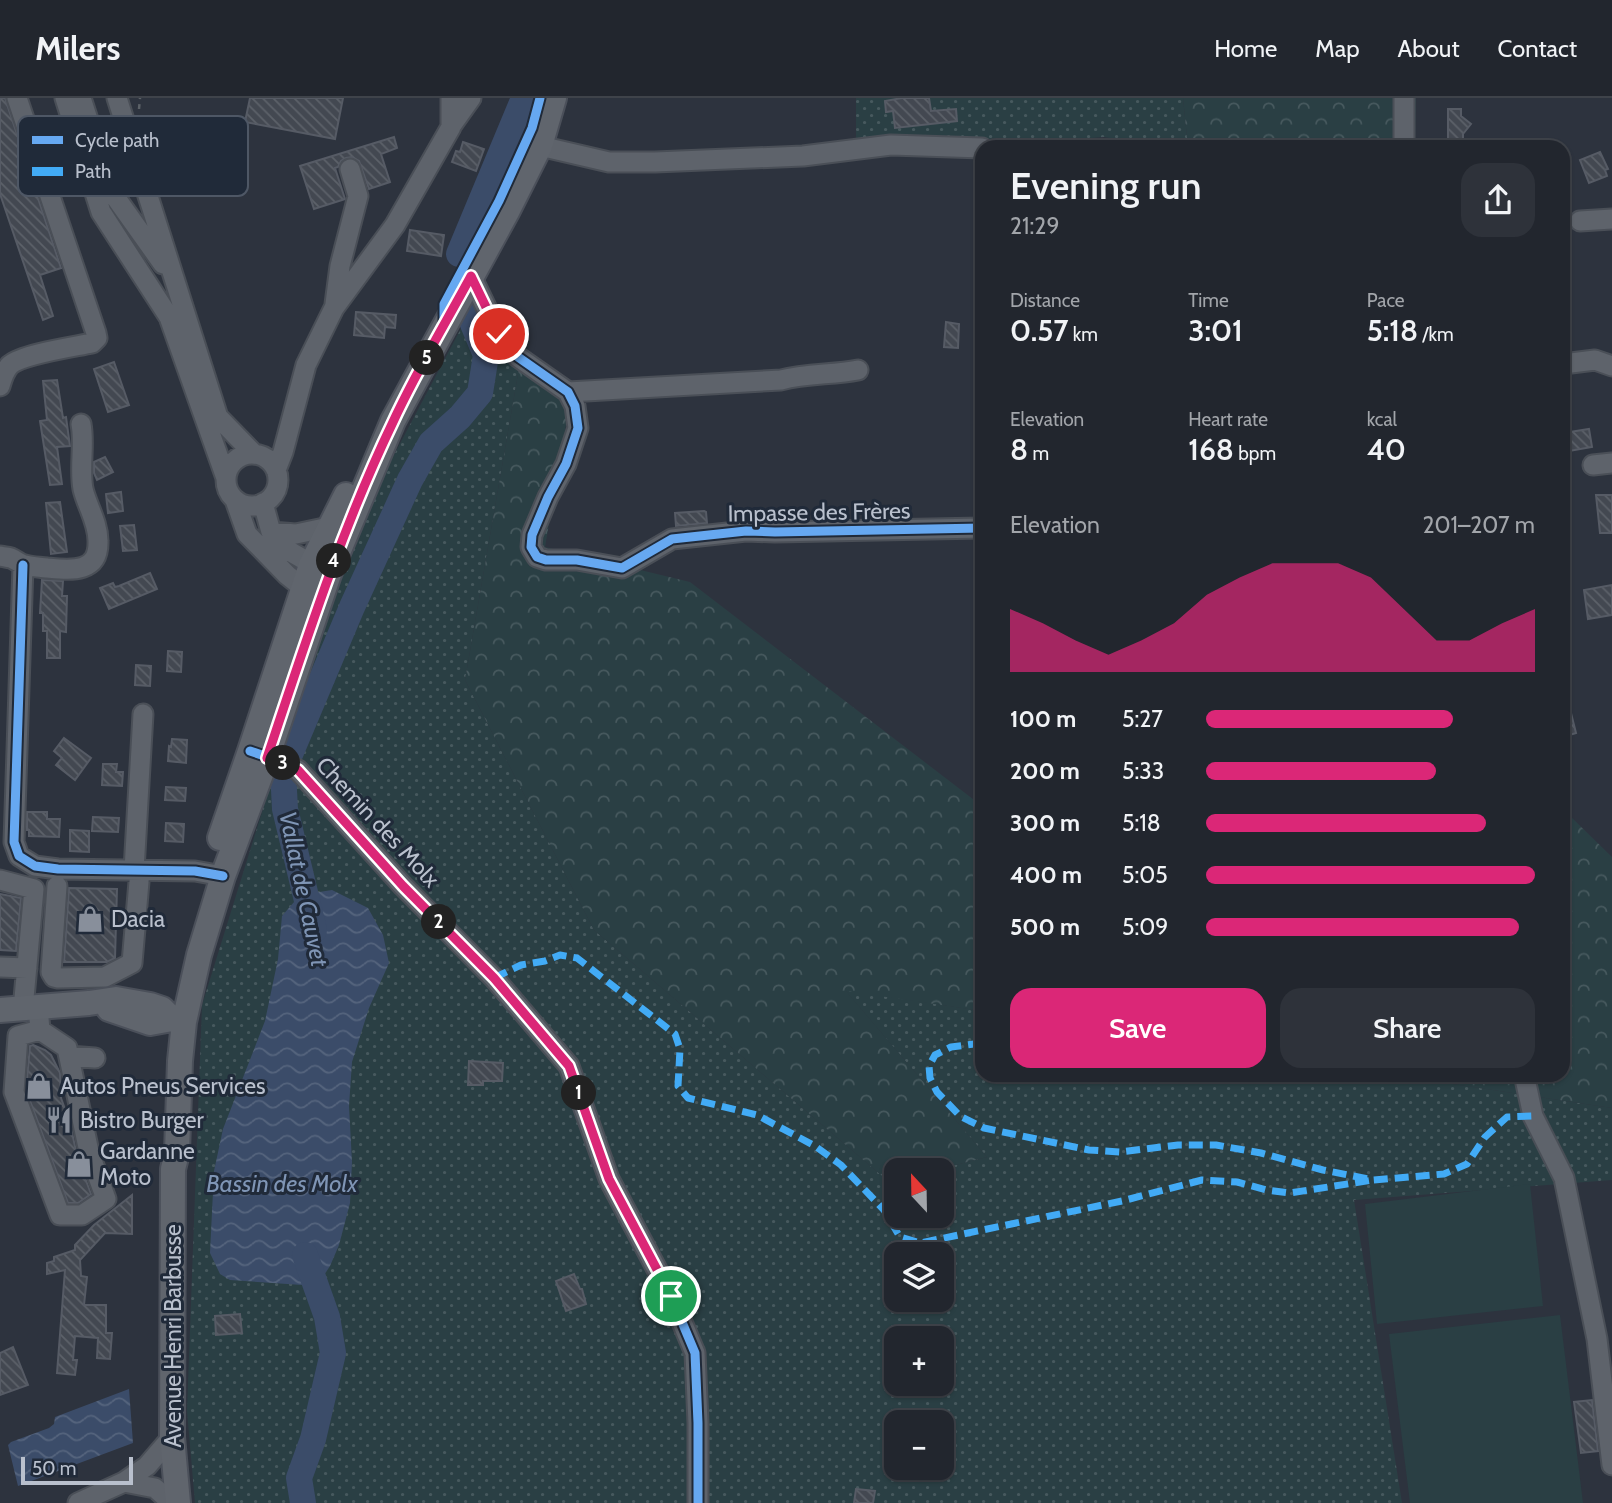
<!DOCTYPE html>
<meta charset="utf-8">
<style>
:root{--surface:#22262e;--page:#2e323a;--text:#f1f3f6;--muted:#a2a5aa;--line:#3f434a;--accent:#db2777}
body{margin:0;font-family:Cabin,sans-serif;background:var(--page);color:var(--text);height:100vh;display:flex;flex-direction:column;font-size:26px;white-space:nowrap}
*{box-sizing:border-box;margin:0}
p{font-size:23px;color:var(--muted)}
.icon{flex:none;width:38px;height:38px;fill:none;stroke:currentColor;stroke-width:2;stroke-linecap:round;stroke-linejoin:round}
.map{position:relative;flex:1;overflow:hidden}
.details{position:absolute;left:975px;top:42px;width:595px;height:942px;display:flex;flex-direction:column;background:var(--surface);border-radius:21px;box-shadow:0 2px 5px #0004,0 0 0 2px var(--line)}
.details>*{flex:none}
.needle{width:46px;rotate:338deg}
.fabs{position:absolute;left:884px;top:1060px;display:grid;gap:14px}
.fabs a{display:grid;place-items:center;width:70px;height:70px;border-radius:14px;background:var(--surface);box-shadow:0 2px 5px #0004,0 0 0 2px var(--line);font-size:35px}
.scale{position:absolute;left:21px;bottom:18px;width:112px;box-sizing:border-box;padding-left:7px;border:4px solid #b9c0cd;border-top:0;font-size:19px;line-height:24px;white-space:nowrap;color:#b9c0cd;-webkit-text-stroke:5px #202a39;paint-order:stroke}
.pin{position:absolute;display:grid;place-items:center;width:60px;height:60px;color:#fff;margin:-30px;border:4px solid #fff;border-radius:50%;box-shadow:0 2px 7px #0007}
.km{position:absolute;width:35px;height:35px;margin:-18px;border-radius:50%;background:#222;color:#fff;font-size:19px;line-height:35px;text-align:center}
.round{display:grid;place-items:center;flex:none;width:74px;height:74px;border-radius:21px;background:var(--page)}
.overview{display:flex;align-items:center;justify-content:space-between;height:119px;padding:0 35px}
h1{font-size:38px;font-weight:600;line-height:52px}
.stats{display:grid;grid-template-columns:repeat(3,1fr);gap:10px;height:119px;padding:7px 35px}
.stats div{display:grid;align-content:center}
.stats b{font-size:30px;font-weight:600}
.stats small{font-size:19px;font-weight:400}
.stats p{font-size:19px}
.chart{height:196px;padding:14px 35px}
.chart p{display:flex;justify-content:space-between}
.chart svg{width:100%;height:126px;margin-top:7px;fill:var(--accent);opacity:.7}
.button{display:flex;gap:14px;margin-top:auto;padding:14px 35px}
.button a{flex:1;height:80px;border-radius:21px;background:var(--accent);color:#fff;font-size:28px;font-weight:600;line-height:80px;text-align:center}
.button a+a{background:var(--page);color:var(--text)}
ul{padding:0 35px;list-style:none;font-size:23px}
li{display:grid;grid-template-columns:112px 84px 1fr;align-items:center;height:52px}
li i{height:18px;border-radius:9px;background:var(--accent)}
header{display:flex;align-items:center;gap:42px;box-sizing:border-box;height:98px;padding:0 35px;background:var(--surface);border-bottom:2px solid var(--line)}
header strong{font-size:33px}
nav{display:flex;gap:38px;margin-inline-start:auto;font-size:24px}
.map>svg:first-child{display:block}
.grass{fill:url(#grass-dots);fill-rule:evenodd}
.forest{fill:url(#forest-crowns)}
.park{fill:#2a3f44}
.water{fill:url(#water-waves)}
.lines{fill:none;stroke-linecap:round;stroke-linejoin:round}
.river{stroke:#3b4c69;stroke-width:26}
.building{fill:url(#building-back-hatch);stroke:#565b65;stroke-width:2}
.minor-casing{stroke:#4a4f57;stroke-width:23}
.major-casing{stroke:#4b505a;stroke-width:28}
.path{stroke:#5b6167;stroke-width:2.5;stroke-dasharray:5 5;stroke-linecap:butt}
.minor{stroke:#5e636b;stroke-width:19}
.major{stroke:#60656d;stroke-width:24}
.quiet{stroke:#42abf6;stroke-width:7;stroke-dasharray:14 7;stroke-linecap:butt}
.cycleway-casing{stroke:#202a39;stroke-width:13}
.cycleway{stroke:#66a8f1;stroke-width:9}
.route-casing{stroke:#fff;stroke-width:14}
.route{stroke:#db2777;stroke-width:9}
.labels{text-anchor:middle;dominant-baseline:central;stroke-width:6;stroke-linejoin:round;paint-order:stroke}
.street-label{font-size:23px;fill:#b9c0cd;stroke:#202a39}
.poi-label{font-size:23px;fill:#b9c0cd;stroke:#202a39;text-anchor:start}
.water-label{font-size:24px;font-style:italic;fill:#7f95b5;stroke:#202a39}
.key{fill:#202a39;stroke:#4e5765;stroke-width:2}
.key-label{font-size:19px;fill:#b9c0cd}
</style>
<header>
<strong>Milers</strong>
<nav><a>Home</a><a>Map</a><a>About</a><a>Contact</a></nav>
</header>
<div class="map">
<svg width="1612" height="1405" viewBox="0 0 1612 1405">
<defs>
<pattern id="grass-dots" width="8" height="8" patternUnits="userSpaceOnUse" patternTransform="scale(1.75)"><rect width="8" height="8" fill="#2a3f44"/><path d="M2 2h.1M6 6h.1" fill="none" stroke="#47595e" stroke-width="1.8" stroke-linecap="round"/></pattern>
<pattern id="forest-crowns" width="20" height="18" patternUnits="userSpaceOnUse" patternTransform="scale(1.75)"><rect width="20" height="18" fill="#2a3f44"/><path d="M2 6a3 3 0 1 1 6 0M12 15a3 3 0 1 1 6 0" fill="none" stroke="#47595e"/></pattern>
<pattern id="water-waves" width="16" height="10" patternUnits="userSpaceOnUse" patternTransform="scale(1.75)"><rect width="16" height="10" fill="#3b4c69"/><path d="M0 5q4-4 8 0t8 0" fill="none" stroke="#55647d"/></pattern>
<pattern id="building-back-hatch" width="6" height="6" patternUnits="userSpaceOnUse" patternTransform="scale(1.75)"><rect width="6" height="6" fill="#434851"/><path d="M-1 5l2 2M0 0l6 6M5-1l2 2" fill="none" stroke="#5c6169"/></pattern>
</defs>
<rect width="100%" height="100%" fill="#2d333e"/>
<path class="grass" d="M 856,0 L 1183,0 L 1188,49 L 1163,49 L 1104,39 L 856,59 Z
M 484,187 L 522,253 L 465,582 L 594,832 L 888,1083 L 896,1081 L 896,1118 L 942,1118 L 942,1073 L 932,1073 L 987,1059 L 845,892 L 982,913 L 982,976 L 1393,977 L 1612,1010 L 1612,1082 L 1354,1102 L 1402,1405 L 195,1405 L 187,1313 L 202,907 L 285,640 L 369,404 ZM 896,1157 L 942,1157 L 942,1202 L 896,1202 ZM 896,1241 L 942,1241 L 942,1286 L 896,1286 ZM 896,1325 L 942,1325 L 942,1370 L 896,1370 Z"/>
<path class="forest" d="M 1183,0 L 1416,0 L 1415,49 L 1188,49 Z
M 522,253 L 573,286 L 545,449 L 690,484 L 982,708 L 982,913 L 846,893 L 987,1059 L 932,1073 L 896,1073 L 896,1081 L 888,1083 L 594,832 L 465,582 Z
M 1563,692 L 1569,717 L 1612,759 L 1612,1010 L 1393,977 L 1563,976 Z"/>
<path class="park" d="M 1530,1086 L 1543,1208 L 1377,1226 L 1365,1106 Z
M 1560,1217 L 1583,1405 L 1410,1405 L 1389,1236 Z"/>
<path class="water" d="M 332,792 L 368,810 L 383,837 L 389,865 L 369,910 L 352,964 L 349,1008 L 352,1064 L 350,1105 L 339,1147 L 330,1168 L 317,1188 L 230,1182 L 220,1176 L 210,1155 L 214,1073 L 223,1031 L 265,923 L 278,861 L 282,818 L 300,797 Z
M 129,1291 L 133,1345 L 18,1388 L 8,1347 L 11,1344 L 49,1330 L 54,1326 L 55,1319 Z"/>
<g class="lines">
<path class="river" d="M 459,156 L 524,0
M 314,832 L 285,711 L 283,673 L 352,509 L 410,382 L 431,345 L 460,319 L 480,295 L 486,257 L 468,214
M 303,1405 L 299,1380 L 313,1341 L 333,1255 L 327,1219 L 305,1157"/>
</g>
<path class="building" d="M 0,0 L 5,0 L 61,170 L 40,177 L 53,218 L 43,222 L 0,96 Z
M 250,0 L 343,0 L 335,41 L 245,24 Z
M 902,0 L 929,0 L 931,13 L 956,11 L 957,23 L 895,30 L 893,13 L 886,14 L 885,3 Z
M 1448,11 L 1461,11 L 1461,18 L 1471,26 L 1463,36 L 1463,45 L 1448,45 Z
M 394,39 L 397,50 L 381,56 L 390,84 L 369,91 L 359,63 L 352,59 L 346,60 L 341,63 L 338,69 L 335,70 L 345,101 L 314,111 L 300,68 Z
M 463,44 L 484,51 L 476,73 L 452,64 L 456,53 L 460,54 Z
M 1600,54 L 1608,71 L 1605,72 L 1607,78 L 1589,85 L 1580,62 Z
M 410,132 L 444,137 L 441,158 L 407,153 Z
M 356,214 L 396,217 L 395,230 L 385,229 L 384,240 L 354,237 Z
M 946,224 L 959,226 L 958,250 L 944,249 Z
M 114,264 L 129,307 L 108,314 L 94,271 Z
M 57,282 L 63,320 L 66,319 L 70,348 L 57,349 L 62,386 L 50,387 L 40,323 L 47,322 L 43,283 Z
M 1589,331 L 1592,349 L 1563,354 L 1563,335 Z
M 105,359 L 113,374 L 97,382 L 94,375 L 94,364 Z
M 121,394 L 123,413 L 108,415 L 106,396 Z
M 1596,397 L 1612,397 L 1612,435 L 1600,435 Z
M 60,404 L 67,454 L 51,456 L 46,405 Z
M 704,413 L 706,414 L 707,425 L 676,428 L 675,415 Z
M 134,427 L 137,452 L 123,453 L 120,428 Z
M 150,475 L 157,491 L 109,511 L 100,490 L 113,485 L 115,489 L 119,488 Z
M 42,482 L 63,483 L 62,498 L 67,498 L 66,534 L 60,533 L 60,560 L 47,560 L 47,533 L 43,533 L 43,515 L 40,515 Z
M 1612,487 L 1612,517 L 1588,521 L 1584,492 Z
M 168,553 L 182,554 L 181,574 L 167,573 Z
M 136,567 L 151,568 L 150,588 L 135,587 Z
M 1563,599 L 1567,599 L 1576,635 L 1563,639 Z
M 64,640 L 91,660 L 75,682 L 56,667 L 62,660 L 54,653 Z
M 172,641 L 187,642 L 186,665 L 168,663 L 169,648 L 171,649 Z
M 103,666 L 117,666 L 116,674 L 123,674 L 122,688 L 102,687 Z
M 166,689 L 186,690 L 185,703 L 165,702 Z
M 27,714 L 47,714 L 47,721 L 60,721 L 59,739 L 29,738 L 29,732 L 27,732 Z
M 93,719 L 119,720 L 118,734 L 92,733 Z
M 166,725 L 184,726 L 183,744 L 165,743 Z
M 70,732 L 89,733 L 89,754 L 70,753 Z
M 69,790 L 117,791 L 115,860 L 107,864 L 64,864 Z
M 0,796 L 21,800 L 16,853 L 0,852 Z
M 33,947 L 45,952 L 51,957 L 60,975 L 61,1000 L 70,1025 L 77,1058 L 91,1096 L 78,1105 L 68,1105 L 26,992 L 30,948 Z
M 469,963 L 503,965 L 502,983 L 483,983 L 483,987 L 468,987 Z
M 132,1097 L 132,1136 L 105,1135 L 80,1162 L 81,1178 L 87,1179 L 84,1207 L 106,1207 L 106,1235 L 112,1235 L 110,1261 L 97,1260 L 98,1240 L 75,1238 L 73,1262 L 77,1262 L 75,1277 L 57,1275 L 65,1172 L 47,1176 L 47,1165 L 54,1163 L 54,1159 L 75,1152 L 75,1147 L 94,1127 Z
M 574,1176 L 580,1191 L 582,1191 L 586,1206 L 566,1213 L 556,1183 Z
M 240,1216 L 242,1235 L 216,1237 L 215,1218 Z
M 13,1249 L 28,1287 L 0,1297 L 0,1255 Z
M 1592,1302 L 1598,1353 L 1581,1355 L 1574,1304 Z
M 856,1391 L 875,1393 L 873,1405 L 854,1405 Z"/>
<g class="lines">
<defs>
<path id="minor" d="M 65,0 L 101,114 L 169,219 L 226,380
M 81,0 L 111,93 L 163,166
M 117,0 L 217,316
M 1404,0 L 1404,49
M 451,28 L 471,0
M 540,48 L 609,64 L 655,64 L 803,58 L 891,47 L 982,50
M 1580,123 L 1612,121
M 471,178 L 499,236 L 518,259 L 568,294 L 575,308 L 578,330 L 566,366 L 548,399 L 532,437 L 531,449 L 537,459 L 546,462 L 577,462 L 622,470 L 672,441 L 746,433 L 775,434 L 982,430
M 335,206 L 340,168 L 358,98 L 350,71
M 1563,266 L 1595,262 L 1612,268
M 0,288 C 2,281 4,273 10,267 C 23,256 73,249 92,245 L 97,240 L 96,235 L 17,0
M 568,294 L 781,282 C 807,275 833,277 858,272
M 217,318 L 254,356
M226 382a26 26 0 1 1 52 0a26 26 0 1 1-52 0Z
M 1593,367 L 1612,365
M 276,372 L 283,354 L 306,267 L 334,210 L 395,127 L 451,29 L 451,0
M 235,402 L 247,436 L 287,477 L 312,497
M 263,405 L 271,434 L 284,450 L 322,472
M 271,434 L 296,436 L 329,429
M 0,458 C 4,459 7,459 11,460 C 16,462 20,466 25,467 C 32,469 40,469 47,470 C 70,472 99,476 98,443 C 98,424 87,408 83,391 C 79,369 85,347 81,326
M 23,467 L 14,744 L 19,758 L 35,768 L 58,771 L 195,773 L 223,778
M 254,655 L 279,663 L 298,672 L 403,788 L 494,880 L 569,968 L 609,1081 L 671,1198 L 695,1255 L 698,1325 L 698,1405
M 134,772 L 143,616
M 0,782 L 34,791 L 23,911
M 57,788 L 51,874 L 54,879 L 58,880 L 105,879 L 132,865 L 140,772
M 0,869 L 27,870
M 38,909 L 40,932 L 67,950 L 89,1054 L 106,1101 L 82,1117 L 60,1117 L 14,994 L 18,938 L 40,932
M 69,958 L 95,960
M 1524,976 L 1533,1018 L 1564,1080 L 1597,1241 L 1612,1367
M 124,1384 L 155,1390 L 172,1405
M 78,1405 L 124,1384 L 147,1368 L 172,1339"/>
<path id="major" d="M 220,740 L 250,653 L 311,467 L 346,397
M 109,911 L 150,925 L 172,921
M 0,912 L 89,905 L 116,901 L 150,907 L 162,911 L 172,921 L 184,924
M 178,1405 L 172,1339 L 173,1071 L 177,1055 L 180,963 L 184,924 L 199,857 L 223,778 L 267,660 L 329,476 L 393,323 L 508,112 L 540,48 L 554,0"/>
</defs>
<use href="#minor" class="minor-casing"/>
<use href="#major" class="major-casing"/>
<path class="path" d="M 139,11 L 140,0"/>
<use href="#minor" class="minor"/>
<use href="#major" class="major"/>
<path class="quiet" d="M 494,880 L 521,867 L 545,863 L 560,857 L 577,860 L 675,936 L 680,951 L 678,988 L 688,1000 L 757,1017 L 815,1048 L 841,1067 L 884,1112 L 900,1139 L 920,1145 L 1122,1103 L 1202,1082 L 1237,1084 L 1267,1092 L 1290,1095 L 1373,1082
M 982,945 L 951,949 L 935,957 L 929,968 L 930,980 L 937,994 L 960,1018 L 984,1030 L 1089,1052 L 1120,1054 L 1178,1047 L 1216,1047 L 1261,1055 L 1323,1072 L 1373,1082 L 1444,1076 L 1467,1066 L 1485,1039 L 1507,1019 L 1533,1018"/>
<defs>
<path id="cycleway" d="M 471,178 L 499,236 L 518,259 L 568,294 L 575,308 L 578,330 L 566,366 L 548,399 L 532,437 L 531,449 L 537,459 L 546,462 L 577,462 L 622,470 L 672,441 L 746,433 L 775,434 L 982,430
M 444,228 L 444,206 L 499,103 L 532,30 L 540,0
M 23,467 L 14,744 L 19,758 L 35,768 L 58,771 L 195,773 L 223,778
M 250,653 L 279,663 L 298,672 L 403,788 L 494,880 L 569,968 L 609,1081 L 671,1198 L 695,1255 L 698,1325 L 698,1405"/>
</defs>
<use href="#cycleway" class="cycleway-casing"/>
<use href="#cycleway" class="cycleway"/>
</g>
<g class="lines">
<defs>
<path id="route" d="M 499,236 L 471,178 C 445,226 416,274 393,324 C 341,432 305,546 267,660 L 298,672 L 403,788 L 494,880 L 569,968 L 609,1081 L 671,1198"/>
</defs>
<use href="#route" class="route-casing"/>
<use href="#route" class="route"/>
</g>
<defs>
<symbol id="shop-bare" viewBox="-9 -9 18 18"><path d="M-5-2.5h2.3a2.7 3.5 0 0 1 5.4 0H5L5.5 6h-11ZM-1.5-2.5h3a1.5 2.3 0 0 0-3 0Z" fill="#888f9b" stroke="#202a39" stroke-width="2.5" paint-order="stroke"/></symbol>
<symbol id="restaurant-bare" viewBox="-9 -9 18 18"><path d="M-5-6h1v4h1v-4h1v4h1v-4h1v5L-1.5 .5V6h-2V.5L-5-1ZM5-6V6H3V1.5H1.5Q1.5-4 5-6Z" fill="#888f9b" stroke="#202a39" stroke-width="2.5" paint-order="stroke"/></symbol>
</defs>
<g fill-rule="evenodd">
<use href="#shop-bare" x="71" y="802" width="38" height="38"/>
<use href="#shop-bare" x="20" y="969" width="38" height="38"/>
<use href="#restaurant-bare" x="40" y="1003" width="38" height="38"/>
<use href="#shop-bare" x="60" y="1047" width="38" height="38"/>
</g>
<g class="labels">
<g class="street-label">
<text transform="translate(819 414) rotate(-1)">Impasse des Frères</text>
<text transform="translate(378 724) rotate(47)">Chemin des Molx</text>
<text transform="translate(173 1238) rotate(-90)">Avenue Henri Barbusse</text>
</g>
<g class="poi-label">
<text x="111" y="821">Dacia</text>
<text x="60" y="988">Autos Pneus Services</text>
<text x="80" y="1022">Bistro Burger</text>
<text x="100" y="1053">Gardanne<tspan x="100" dy="26">Moto</tspan></text>
</g>
<g class="water-label">
<text transform="translate(304 791) rotate(78)">Vallat de Cauvet</text>
<text x="282" y="1085">Bassin des Molx</text>
</g>
</g>
<rect x="18" y="18" width="230" height="80" rx="10" class="key"/>
<rect x="32" y="38" width="31" height="8" fill="#66a8f1"/>
<rect x="32" y="69" width="31" height="9" fill="#42abf6"/>
<g class="key-label">
<text x="75" y="49">Cycle path</text>
<text x="75" y="80">Path</text>
</g>
</svg>
<div class="fabs">
<a><svg class="needle" viewBox="-14 -14 28 28"><path d="M0-13l5 13h-10z" fill="#e53935"/><path d="M0 13l5-13h-10z" fill="#a2a5aa"/></svg></a>
<a><svg class="icon" aria-label="layers" viewBox="0 0 24 24"><path d="M12 4l9 5-9 5-9-5zM3 14l9 5 9-5"/></svg></a>
<a>+</a>
<a>−</a>
</div>
<div class="scale">50 m</div>
<div class="pin" style="left:671px;top:1198px;background:#1e9e55"><svg class="icon" aria-label="arrive" viewBox="0 0 24 24"><path d="M6 21V4h12l-3 4 3 4H6"/></svg></div>
<div class="pin" style="left:499px;top:236px;background:#d93025"><svg class="icon" aria-label="check" viewBox="0 0 24 24"><path d="M5 12l5 5 9-10"/></svg></div>
<b class="km" style="left:579px;top:995px">1</b>
<b class="km" style="left:439px;top:824px">2</b>
<b class="km" style="left:283px;top:665px">3</b>
<b class="km" style="left:334px;top:463px">4</b>
<b class="km" style="left:427px;top:260px">5</b>
<section class="details">
<div class="overview"><div><h1>Evening run</h1><p>21:29</p></div><a class="round"><svg class="icon" aria-label="share" viewBox="0 0 24 24"><path d="M12 15V3M7 8l5-5 5 5M5 13v7h14v-7"/></svg></a></div>
<div class="stats">
<div><p>Distance</p><b>0.57<small> km</small></b></div>
<div><p>Time</p><b>3:01</b></div>
<div><p>Pace</p><b>5:18<small> /km</small></b></div>
</div>
<div class="stats">
<div><p>Elevation</p><b>8<small> m</small></b></div>
<div><p>Heart rate</p><b>168<small> bpm</small></b></div>
<div><p>kcal</p><b>40</b></div>
</div>
<div class="chart"><p><span>Elevation</span>201–207 m</p>
<svg viewBox="0 0 160 44" preserveAspectRatio="none"><path d="M0 44V22L10 27L20 33L30 38L40 33L50 27L60 17L70 11L80 6L90 6L100 6L110 11L120 22L130 33L140 33L150 27L160 22V44z"/></svg>
</div>
<ul>
<li><b>100 m</b>5:27<i style="width:75%"></i></li>
<li><b>200 m</b>5:33<i style="width:70%"></i></li>
<li><b>300 m</b>5:18<i style="width:85%"></i></li>
<li><b>400 m</b>5:05<i style="width:100%"></i></li>
<li><b>500 m</b>5:09<i style="width:95%"></i></li>
</ul>
<div class="button"><a>Save</a><a>Share</a></div>
</section>
</div>
